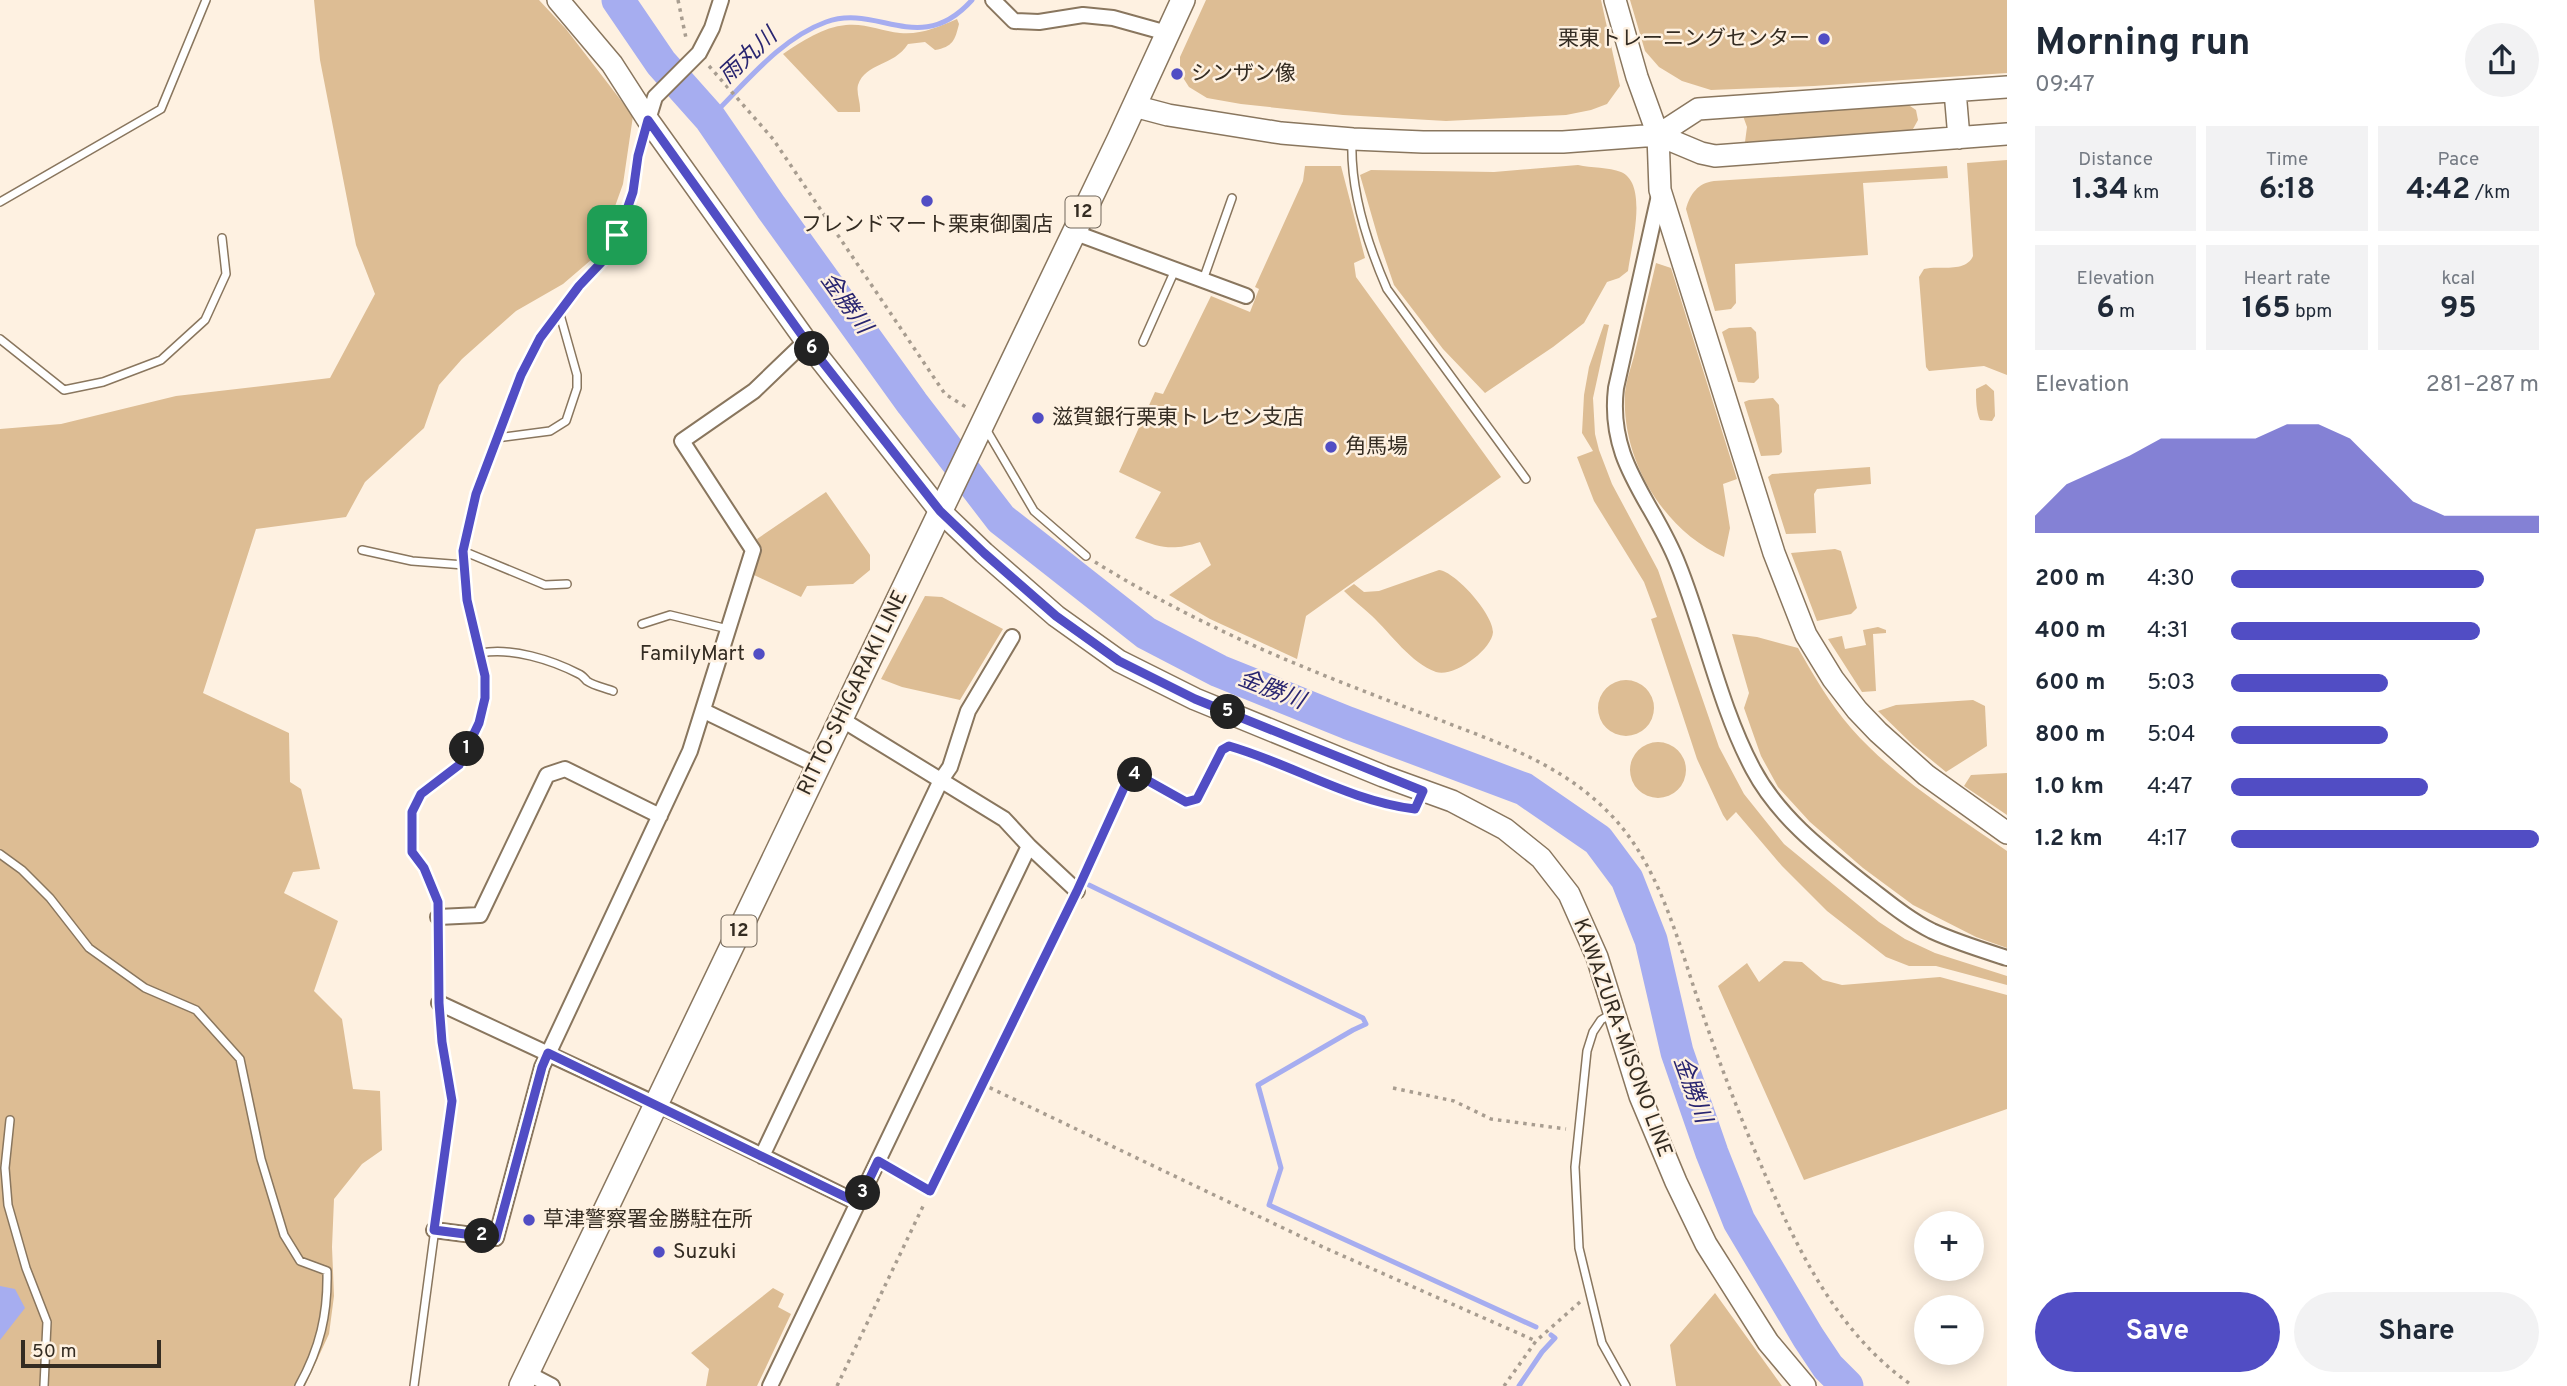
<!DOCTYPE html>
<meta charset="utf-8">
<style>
:root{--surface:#fff;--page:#f2f2f3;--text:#1f2937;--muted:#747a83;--accent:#514dc4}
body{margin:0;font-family:Overpass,"Noto Sans JP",sans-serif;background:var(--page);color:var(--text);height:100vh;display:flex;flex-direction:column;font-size:26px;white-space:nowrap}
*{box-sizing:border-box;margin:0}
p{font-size:23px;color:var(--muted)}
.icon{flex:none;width:38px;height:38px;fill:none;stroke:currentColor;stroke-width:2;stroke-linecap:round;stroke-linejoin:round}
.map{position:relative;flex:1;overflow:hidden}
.details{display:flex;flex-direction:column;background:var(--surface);width:560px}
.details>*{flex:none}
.fabs{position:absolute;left:1914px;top:1211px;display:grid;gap:14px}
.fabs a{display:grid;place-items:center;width:70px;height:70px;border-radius:50%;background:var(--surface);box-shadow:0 4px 18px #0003;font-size:35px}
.scale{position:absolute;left:21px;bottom:18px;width:140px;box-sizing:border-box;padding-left:7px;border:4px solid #342c22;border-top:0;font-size:19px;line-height:24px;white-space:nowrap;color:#342c22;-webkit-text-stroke:5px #fef1e1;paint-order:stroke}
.pin{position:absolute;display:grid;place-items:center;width:60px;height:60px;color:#fff;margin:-30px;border-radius:14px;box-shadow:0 4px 10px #0006}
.km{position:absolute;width:35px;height:35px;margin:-18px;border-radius:50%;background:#222;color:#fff;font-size:19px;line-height:35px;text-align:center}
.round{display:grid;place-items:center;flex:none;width:74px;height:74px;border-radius:37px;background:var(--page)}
.headline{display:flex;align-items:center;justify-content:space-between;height:119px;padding:0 28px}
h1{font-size:38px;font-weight:700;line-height:52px}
.stats{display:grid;grid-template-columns:repeat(3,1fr);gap:10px;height:119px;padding:7px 28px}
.stats div{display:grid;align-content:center;border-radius:0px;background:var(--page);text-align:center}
.stats b{font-size:30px;font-weight:700}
.stats small{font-size:19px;font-weight:400}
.stats p{font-size:19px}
.chart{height:196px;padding:14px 28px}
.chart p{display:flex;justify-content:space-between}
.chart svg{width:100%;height:126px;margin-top:7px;fill:var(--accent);opacity:.7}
.primary-button{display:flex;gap:14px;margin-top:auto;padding:14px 28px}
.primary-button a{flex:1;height:80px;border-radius:42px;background:var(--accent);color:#fff;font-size:28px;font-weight:700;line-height:80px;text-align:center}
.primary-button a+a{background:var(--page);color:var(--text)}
ul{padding:0 28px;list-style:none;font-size:23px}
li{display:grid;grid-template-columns:112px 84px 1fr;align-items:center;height:52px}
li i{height:18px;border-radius:9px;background:var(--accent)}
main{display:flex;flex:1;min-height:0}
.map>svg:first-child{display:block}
.green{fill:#ddbd94}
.water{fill:#a6adf0}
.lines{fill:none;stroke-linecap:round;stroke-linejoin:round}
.stream{stroke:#a6adf0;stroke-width:5}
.river{stroke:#a6adf0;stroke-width:33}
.lane-casing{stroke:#89765e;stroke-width:10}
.street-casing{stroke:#89765e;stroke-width:18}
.secondary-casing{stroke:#89765e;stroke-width:24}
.primary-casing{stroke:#89765e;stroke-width:26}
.path{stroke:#a89d90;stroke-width:3.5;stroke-dasharray:3.5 5;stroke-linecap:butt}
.lane{stroke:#fff;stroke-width:7}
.street{stroke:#fff;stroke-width:14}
.secondary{stroke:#fff;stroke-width:21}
.primary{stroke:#fff;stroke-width:23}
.route-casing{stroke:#fff;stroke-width:14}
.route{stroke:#514dc4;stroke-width:9}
.poi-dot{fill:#514dc4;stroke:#fef1e1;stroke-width:2.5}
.labels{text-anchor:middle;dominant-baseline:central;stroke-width:5;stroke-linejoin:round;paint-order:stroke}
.shield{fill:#fef1e1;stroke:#71675b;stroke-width:2}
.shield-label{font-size:19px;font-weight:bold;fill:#342c22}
.poi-label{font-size:21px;fill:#342c22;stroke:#fef1e1;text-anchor:start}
.street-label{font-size:21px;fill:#342c22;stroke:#fef1e1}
.water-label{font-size:23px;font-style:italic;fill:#292570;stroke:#fef1e1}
</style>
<main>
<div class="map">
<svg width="2007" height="1386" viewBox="0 0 2007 1386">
<rect width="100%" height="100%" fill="#fef1e1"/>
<path class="green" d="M 314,0 L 539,0 L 566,29 L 633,116 L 623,184 L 598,254 L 563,284 L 516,311 L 462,359 L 439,385 L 424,428 L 365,482 L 346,517 L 256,529 L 203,693 L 289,733 L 290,782 L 301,789 L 320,869 L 293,872 L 284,893 L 338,921 L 314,991 L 342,1019 L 353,1089 L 380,1091 L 382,1150 L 362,1164 L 334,1199 L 332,1247 L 334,1296 L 329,1334 L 305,1386 L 0,1386 L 0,429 L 61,424 L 176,396 L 330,378 L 375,294 L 356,245 L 320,60 Z
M 1206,0 L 1601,0 L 1620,86 L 1607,104 L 1591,110 L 1566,115 L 1446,121 L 1343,115 L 1241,104 L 1207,98 L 1189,87 L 1180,73 L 1180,57 Z
M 1630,0 L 2007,0 L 2007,73 L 1814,86 L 1711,90 L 1682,81 L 1659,67 L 1645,51 Z
M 957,19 L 959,24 C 955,40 953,47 935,50 L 925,42 L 908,44 C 893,67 866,62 858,85 C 856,93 861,103 860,112 L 838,112 L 783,54 C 802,41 823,27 846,25 C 865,23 882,31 900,33 C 921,35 938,27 957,19 Z
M 1907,104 L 1916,110 L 1918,120 L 1913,129 L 1906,132 L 1749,143 L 1745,142 L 1747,127 L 1743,116 Z
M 2007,160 L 2007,375 L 1984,366 L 1929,371 L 1926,367 L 1919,277 L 1924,269 L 1930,268 C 1944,267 1967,271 1973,256 L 1967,163 Z
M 1578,165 C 1591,168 1609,167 1621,172 C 1649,184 1631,247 1628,271 L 1619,278 L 1607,282 L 1584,323 L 1553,347 L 1485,393 L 1443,349 L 1394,285 L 1379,241 L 1360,175 L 1371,170 L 1494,172 Z
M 1305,166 L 1341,166 L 1365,258 L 1354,263 L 1356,277 L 1501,477 L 1306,616 L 1297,659 L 1210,619 L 1169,595 L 1211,565 L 1200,542 C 1173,551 1161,548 1135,538 L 1161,492 L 1119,472 L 1155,392 L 1163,394 L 1211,296 L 1250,312 L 1259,289 L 1255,287 L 1303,181 Z
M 1947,166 L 1948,178 L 1863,183 L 1868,255 L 1735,264 L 1736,303 L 1731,309 L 1715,311 L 1686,209 C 1690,194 1698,183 1714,181 Z
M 1656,263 L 1671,268 L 1737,479 L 1723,484 L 1730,528 L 1724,557 C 1664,531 1621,460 1625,393 C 1626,380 1632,365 1635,352 C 1642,322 1649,293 1656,263 Z
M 1604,324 L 1609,325 L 1593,398 L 1595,434 L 1599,450 L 1612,484 L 1658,570 L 1719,747 L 1744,794 L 1784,844 L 1879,922 L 1905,939 L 1935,953 L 2007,976 L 2007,985 L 1936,966 L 1909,966 L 1886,957 L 1827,911 L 1782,866 L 1736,812 L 1727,821 L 1723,815 L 1697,759 L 1651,619 L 1657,617 L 1644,582 L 1594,501 L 1577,457 L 1593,451 L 1582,433 L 1584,395 L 1589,367 Z
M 1751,327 L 1756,332 L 1759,378 L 1754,383 L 1738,382 L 1722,332 L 1729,328 Z
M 1986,384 L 1994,391 L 1995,416 L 1992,421 L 1980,420 C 1976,411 1976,399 1976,389 Z
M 1773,398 L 1779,405 L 1782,452 L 1779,455 L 1761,456 L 1744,402 L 1749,400 Z
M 1870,467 L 1871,484 L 1817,489 L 1814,494 L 1816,533 L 1786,534 L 1768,477 L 1772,474 Z
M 826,492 L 870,555 L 870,570 L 853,584 L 807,586 L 801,597 L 754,575 L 762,549 L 757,539 Z
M 1835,549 L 1841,551 L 1857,608 L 1851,614 L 1817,621 L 1791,553 Z
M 1439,570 C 1456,572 1493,614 1493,632 C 1492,650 1453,678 1436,672 C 1411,663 1391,634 1372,616 C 1362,607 1353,600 1344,591 L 1354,584 L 1364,592 L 1379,591 Z
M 925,596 L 942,597 L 1003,629 L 960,700 L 902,687 L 881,679 Z
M 1878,627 L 1886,630 L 1886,633 L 1873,634 L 1876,691 L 1862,692 L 1828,639 L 1842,636 L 1845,649 L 1866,645 L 1863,630 Z
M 1732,634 L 1757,637 L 1798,648 C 1814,676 1830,704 1851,728 C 1894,777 1954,814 2007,851 L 2007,948 L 1976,937 L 1913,905 L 1863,868 L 1810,822 L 1778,787 L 1761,756 L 1744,708 L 1749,693 Z
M1598 708a28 28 0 1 1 56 0a28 28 0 1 1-56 0Z
M 1973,700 L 1985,706 L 1987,746 L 1946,772 L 1913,745 L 1878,711 L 1896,705 Z
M1630 770a28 28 0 1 1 56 0a28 28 0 1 1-56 0Z
M 2007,773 L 2007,815 L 1964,786 L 1971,775 Z
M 1784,961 L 1802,962 L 1823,980 L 1842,985 L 1940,977 L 2007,995 L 2007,1109 L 1804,1180 L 1718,986 L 1747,963 L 1759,982 Z
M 773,1288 L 784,1294 L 778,1307 L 791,1314 L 757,1386 L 706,1386 L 709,1369 L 691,1353 Z
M 1715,1293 L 1782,1386 L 1676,1386 L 1670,1345 Z"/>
<path class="water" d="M 0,1286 L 15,1289 L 25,1308 L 0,1340 Z"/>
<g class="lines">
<path class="stream" d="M 710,118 C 745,84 779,39 826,22 C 878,3 920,58 972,0
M 1089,885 L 1363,1018 L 1366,1024 L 1353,1030 L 1258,1085 L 1281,1168 L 1269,1205 L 1536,1327
M 1519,1386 L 1542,1352 L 1555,1338 L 1551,1335"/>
<path class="river" d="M 618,0 L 661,63 L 710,118 L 771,207 L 912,403 L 1001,519 L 1146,633 L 1219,671 L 1348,723 L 1524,789 L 1598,840 L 1627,879 L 1651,940 L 1677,1052 L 1712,1153 L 1739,1221 L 1808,1337 L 1828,1367 L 1847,1386"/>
<defs>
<path id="lane" d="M 1352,140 C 1350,190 1367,243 1387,289 L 1526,479
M 0,202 L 161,109 L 206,0
M 1203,280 L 1232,198
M 0,339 L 64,390 L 103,382 L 161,360 L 205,320 L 226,274 L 222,238
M 1143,342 L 1175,270
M 986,429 L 1034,511 L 1086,556
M 496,438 L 550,431 L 566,421 L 577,388 L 577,375 L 559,311
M 362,550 L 412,561 L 464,565
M 463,551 L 545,585 L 567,584
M 642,624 L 670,615 L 728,629
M 481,653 C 511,647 552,660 579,674 C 582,675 584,678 587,681 C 594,686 606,688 613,691
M 0,854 L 22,870 L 50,898 L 89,948 L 145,988 L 196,1010 L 240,1059 L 261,1159 L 284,1235 L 300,1261 L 327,1271 C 328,1314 320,1348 299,1386
M 1613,1013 L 1601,1020 L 1593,1032 L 1587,1051 L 1575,1167 L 1579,1248 L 1602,1343 L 1626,1386
M 10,1120 L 5,1168 L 8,1205 L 26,1268 L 47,1322 L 44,1386
M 878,1161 L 930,1191
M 414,1386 L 452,1101 L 442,1042 L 439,1003 L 438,902 L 424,868 L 412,852 L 412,812 L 421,794 L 459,765 L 479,723 L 485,698 L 485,676 L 467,600 L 463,551 L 476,494 L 521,375 L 540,338 L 579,286 L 613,250 L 633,192 L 638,156 L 646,124"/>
<path id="street" d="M 993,0 L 1014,21 L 1039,22 L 1083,15 L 1113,18 L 1167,33
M 648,120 L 655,97 L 699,53 L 712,28 L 721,0
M 1660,191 L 1616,388 C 1607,463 1653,500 1678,564 C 1705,631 1719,705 1753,769 C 1779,818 1824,852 1867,886 C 1888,902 1908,919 1932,931 C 1956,942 1982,950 2007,958
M 1073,232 L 1246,296
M 704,711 L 818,766
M 1029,846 L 1077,891
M 438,917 L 480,915 L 547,775 L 565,769 L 660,816
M 439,1003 L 673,1112 L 858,1203
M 762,1156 L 941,780 L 950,767 L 968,711 L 1012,637
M 434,1230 L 496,1238 L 542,1067 L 690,751 L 753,550 L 682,441 L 754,391 L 806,341
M 527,1373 L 552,1386
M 770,1386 L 1029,846 L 1004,819 L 841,719"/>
<path id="secondary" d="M 558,0 L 612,64 L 648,120 L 806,341 L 940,511 L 984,553 L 1056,616 L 1119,661 L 1195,699 L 1383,776 L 1452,801 L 1505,829 L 1541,858 L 1569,894 L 1597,957 L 1640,1096 L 1676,1182 L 1706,1244 L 1768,1342 L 1805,1386
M 1615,0 L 1637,77 L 1658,135 L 1660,190 L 1774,553 L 1806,635 L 1833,679 L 1857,710 L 1878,732 L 1926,775 L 2007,833
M 1955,91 L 1959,138
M 1134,106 L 1168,115 L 1281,133 L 1353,139 L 1423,142 L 1563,142 L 1658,135 L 1698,109 L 2007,87
M 1658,135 L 1701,153 L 1715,156 L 2007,134"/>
<path id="primary" d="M 521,1386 L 1119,139 L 1183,0"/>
</defs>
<use href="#lane" class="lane-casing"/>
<use href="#street" class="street-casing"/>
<use href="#secondary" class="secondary-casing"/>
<use href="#primary" class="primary-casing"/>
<path class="path" d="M 678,0 L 686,38 L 688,41
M 709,66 L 773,139 L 945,394 L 969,409
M 1095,562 C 1163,604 1237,640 1311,670 C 1357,689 1403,706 1450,724 C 1508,746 1566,768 1610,814 C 1657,862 1676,934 1697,997 C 1716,1054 1737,1110 1761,1165 C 1796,1247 1837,1334 1913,1386
M 1083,877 L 1128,779 L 1136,774 L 1186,801 L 1197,799 L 1222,750 L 1229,746 L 1319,782 L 1400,808 L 1413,809
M 982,1084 L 1325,1248 L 1536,1341
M 1393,1088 L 1454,1101 L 1491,1119 L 1566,1129
M 934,1182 L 1071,903
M 837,1386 L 925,1202
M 1504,1386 L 1536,1341 L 1580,1302"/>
<use href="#lane" class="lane"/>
<use href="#street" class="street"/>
<use href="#secondary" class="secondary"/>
<use href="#primary" class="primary"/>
</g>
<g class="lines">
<defs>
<path id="route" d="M 648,120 L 806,341 L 940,511 L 984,553 L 1056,616 L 1119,661 L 1195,699 L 1423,791 L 1415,809 C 1349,801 1292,764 1229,746 L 1222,750 L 1197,799 L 1186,802 L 1136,774 L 1128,779 L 1077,891 L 930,1191 L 878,1161 L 858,1203 L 548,1053 L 542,1067 L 496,1238 L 434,1230 L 452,1101 L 442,1042 L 439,1003 L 438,902 L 424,868 L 412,852 L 412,812 L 421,794 L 459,765 L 479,723 L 485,698 L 485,676 L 467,600 L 463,551 L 476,494 L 521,375 L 540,338 L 579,286 L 613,250 L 633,192 L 638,156 Z"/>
</defs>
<use href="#route" class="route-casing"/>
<use href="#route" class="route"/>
</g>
<g class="poi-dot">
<circle cx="1824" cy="39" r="7"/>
<circle cx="1177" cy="74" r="7"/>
<circle cx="927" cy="201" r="7"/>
<circle cx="1038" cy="418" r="7"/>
<circle cx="1331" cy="447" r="7"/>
<circle cx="759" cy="654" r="7"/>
<circle cx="529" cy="1220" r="7"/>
<circle cx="659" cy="1252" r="7"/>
</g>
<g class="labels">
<g class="shield">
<rect x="1065.5" y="196.5" width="35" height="31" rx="5"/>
<rect x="721.5" y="915.5" width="35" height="31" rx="5"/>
</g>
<g class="shield-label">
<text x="1083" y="212">12</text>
<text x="739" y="931">12</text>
</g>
<g class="poi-label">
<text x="1810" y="39" text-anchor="end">栗東トレーニングセンター</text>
<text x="1191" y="74">シンザン像</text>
<text x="927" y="225" text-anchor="middle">フレンドマート栗東御園店</text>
<text x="1052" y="418">滋賀銀行栗東トレセン支店</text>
<text x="1345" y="447">角馬場</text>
<text x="745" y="654" text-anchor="end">FamilyMart</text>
<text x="543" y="1220">草津警察署金勝駐在所</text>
<text x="673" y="1252">Suzuki</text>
</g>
<g class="street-label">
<text transform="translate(853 693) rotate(-64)">RITTO-SHIGARAKI LINE</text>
<text transform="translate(1622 1038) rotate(70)">KAWAZURA-MISONO LINE</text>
</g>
<g class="water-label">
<text transform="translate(749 57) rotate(-43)">雨丸川</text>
<text transform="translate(845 304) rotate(54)">金勝川</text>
<text transform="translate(1271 691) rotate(21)">金勝川</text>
<text transform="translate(1691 1090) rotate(70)">金勝川</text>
</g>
</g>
</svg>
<div class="fabs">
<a>+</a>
<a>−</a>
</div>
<div class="scale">50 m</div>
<div class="pin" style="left:617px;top:235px;background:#1e9e55"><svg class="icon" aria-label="arrive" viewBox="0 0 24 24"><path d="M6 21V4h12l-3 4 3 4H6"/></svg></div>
<b class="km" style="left:467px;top:749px">1</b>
<b class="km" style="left:482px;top:1236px">2</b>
<b class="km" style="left:863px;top:1193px">3</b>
<b class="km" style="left:1135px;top:775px">4</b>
<b class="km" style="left:1228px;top:712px">5</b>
<b class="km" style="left:812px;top:349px">6</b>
</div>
<section class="details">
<div class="headline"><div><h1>Morning run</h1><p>09:47</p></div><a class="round"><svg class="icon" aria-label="share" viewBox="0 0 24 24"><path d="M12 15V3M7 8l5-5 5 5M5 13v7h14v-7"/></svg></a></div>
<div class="stats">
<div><p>Distance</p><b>1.34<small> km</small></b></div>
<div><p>Time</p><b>6:18</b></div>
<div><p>Pace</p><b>4:42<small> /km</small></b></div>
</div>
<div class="stats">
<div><p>Elevation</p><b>6<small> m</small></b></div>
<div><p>Heart rate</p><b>165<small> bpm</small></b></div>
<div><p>kcal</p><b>95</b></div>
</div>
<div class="chart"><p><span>Elevation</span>281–287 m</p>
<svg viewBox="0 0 160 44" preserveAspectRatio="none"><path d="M0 44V38L10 27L20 22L30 17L40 11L50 11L60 11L70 11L80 6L90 6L100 11L110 22L120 33L130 38L140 38L150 38L160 38V44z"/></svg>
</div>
<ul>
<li><b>200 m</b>4:30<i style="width:82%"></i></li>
<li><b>400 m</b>4:31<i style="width:81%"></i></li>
<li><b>600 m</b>5:03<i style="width:51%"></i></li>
<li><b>800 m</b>5:04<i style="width:51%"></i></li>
<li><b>1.0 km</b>4:47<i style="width:64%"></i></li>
<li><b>1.2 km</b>4:17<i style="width:100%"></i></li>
</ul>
<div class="primary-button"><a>Save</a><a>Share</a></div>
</section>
</main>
